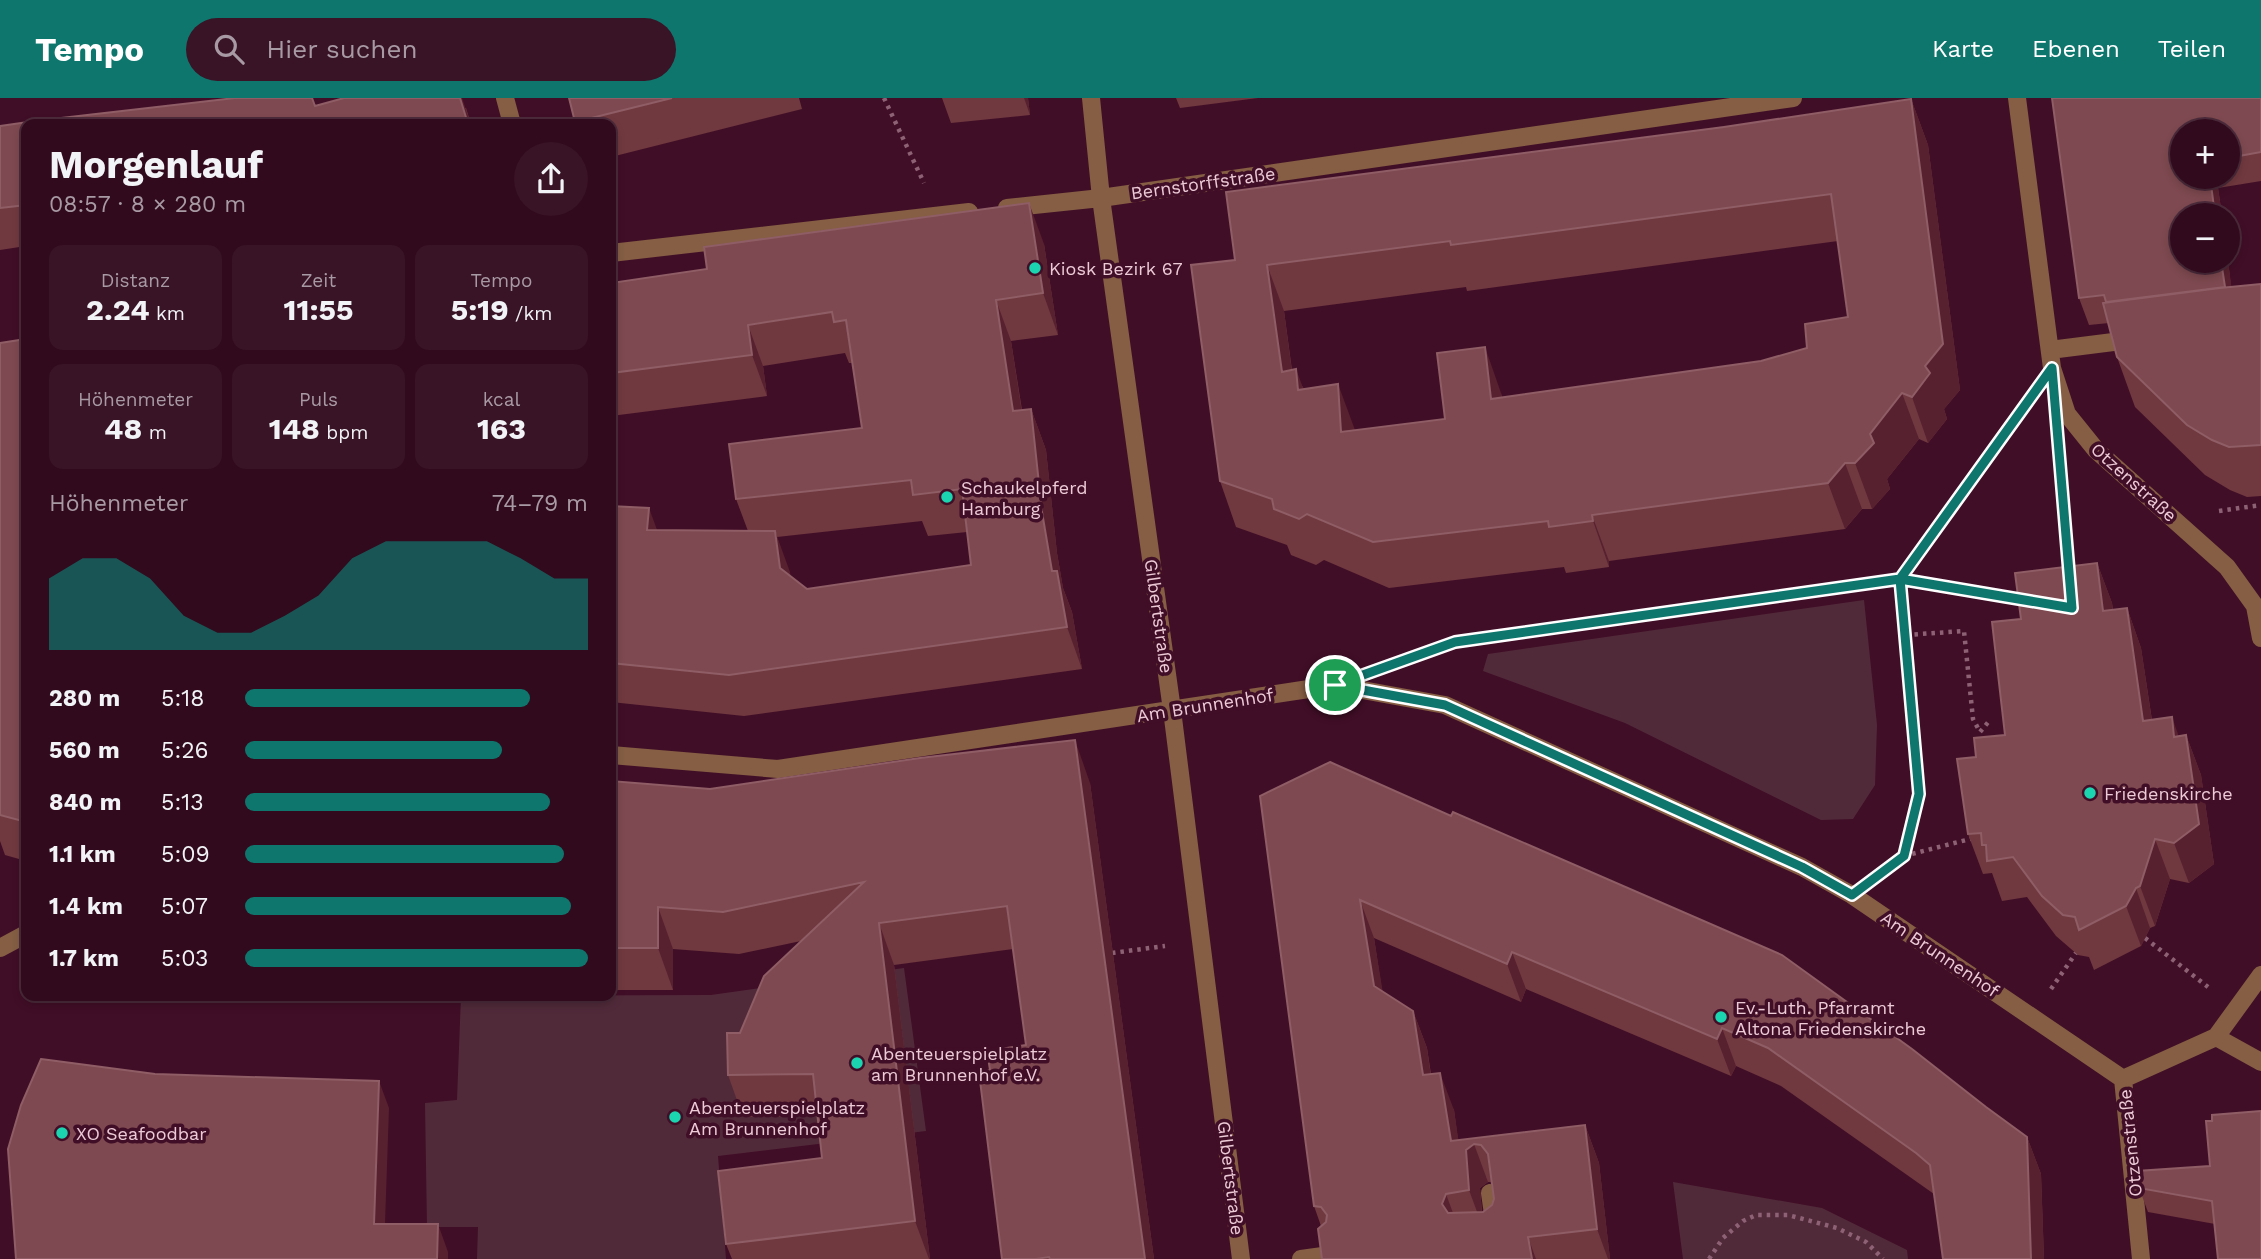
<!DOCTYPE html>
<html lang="de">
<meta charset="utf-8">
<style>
:root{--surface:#310a1d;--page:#391326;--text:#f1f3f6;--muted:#a89aa4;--line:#4c2b3b;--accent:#0f766e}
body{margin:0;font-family:"Work Sans",sans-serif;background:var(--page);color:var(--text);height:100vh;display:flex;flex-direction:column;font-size:26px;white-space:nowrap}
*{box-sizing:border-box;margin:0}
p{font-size:23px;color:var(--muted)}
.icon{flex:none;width:38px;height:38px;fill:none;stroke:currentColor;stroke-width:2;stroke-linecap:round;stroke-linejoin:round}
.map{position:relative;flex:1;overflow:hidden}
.drawer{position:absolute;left:21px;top:21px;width:595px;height:882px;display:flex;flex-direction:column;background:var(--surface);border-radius:14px;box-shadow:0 4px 10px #0003,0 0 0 2px var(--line)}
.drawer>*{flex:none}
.controls{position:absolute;left:2170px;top:21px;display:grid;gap:14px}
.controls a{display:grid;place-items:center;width:70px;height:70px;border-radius:50%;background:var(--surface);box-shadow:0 4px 10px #0003,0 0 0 2px var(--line);font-size:35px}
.pin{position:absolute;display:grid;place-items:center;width:60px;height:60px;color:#fff;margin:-30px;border:4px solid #fff;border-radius:50%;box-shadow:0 2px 7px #0007}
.round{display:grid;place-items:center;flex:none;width:74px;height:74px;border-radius:37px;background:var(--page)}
.headline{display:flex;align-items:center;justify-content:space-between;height:119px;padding:0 28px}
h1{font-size:38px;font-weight:700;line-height:52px}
.figures{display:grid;grid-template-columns:repeat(3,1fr);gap:10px;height:119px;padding:7px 28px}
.figures div{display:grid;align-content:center;border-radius:14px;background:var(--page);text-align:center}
.figures b{font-size:30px;font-weight:700}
.figures small{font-size:19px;font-weight:400}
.figures p{font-size:19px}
.chart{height:196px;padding:14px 28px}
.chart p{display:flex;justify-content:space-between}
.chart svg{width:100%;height:126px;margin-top:7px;fill:var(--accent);opacity:.7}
ul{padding:0 28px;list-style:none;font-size:23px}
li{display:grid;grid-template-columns:112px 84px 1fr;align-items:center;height:52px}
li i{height:18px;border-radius:9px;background:var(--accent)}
header{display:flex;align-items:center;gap:42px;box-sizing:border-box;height:98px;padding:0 35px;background:var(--accent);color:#fff}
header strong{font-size:33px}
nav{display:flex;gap:38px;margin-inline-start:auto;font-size:24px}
.search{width:490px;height:63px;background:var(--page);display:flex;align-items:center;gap:18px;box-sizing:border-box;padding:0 24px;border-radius:38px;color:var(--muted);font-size:26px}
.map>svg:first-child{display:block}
.green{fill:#512a3a}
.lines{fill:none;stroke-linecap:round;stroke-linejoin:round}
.path{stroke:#8e6275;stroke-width:4.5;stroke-dasharray:3.5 5;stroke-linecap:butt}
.minor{stroke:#855e44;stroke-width:18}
.wall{fill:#70393f;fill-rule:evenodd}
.shaded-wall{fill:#58212f}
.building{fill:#7e4950;stroke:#8f5d65;stroke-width:2;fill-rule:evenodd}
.route-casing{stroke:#fff;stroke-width:14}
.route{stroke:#0f766e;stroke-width:9}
.poi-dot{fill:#1bd5b1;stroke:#410e27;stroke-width:2.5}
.labels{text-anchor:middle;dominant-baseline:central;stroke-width:7;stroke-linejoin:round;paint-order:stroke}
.street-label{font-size:18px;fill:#eccad6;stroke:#410e27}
.poi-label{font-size:18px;fill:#eccad6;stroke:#410e27;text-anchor:start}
</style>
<header>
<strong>Tempo</strong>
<div class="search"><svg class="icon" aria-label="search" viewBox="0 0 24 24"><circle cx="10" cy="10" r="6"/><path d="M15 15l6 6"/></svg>Hier suchen</div>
<nav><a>Karte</a><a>Ebenen</a><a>Teilen</a></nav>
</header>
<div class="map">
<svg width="2261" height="1161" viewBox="0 0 2261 1161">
<rect width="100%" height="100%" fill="#410e27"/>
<path class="green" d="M 1864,502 L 1877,627 L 1875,687 L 1853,721 L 1821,722 L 1625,625 L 1483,573 L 1488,556 Z
M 904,870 L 926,1033 L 718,1058 L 726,1161 L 477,1161 L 478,1129 L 427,1129 L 425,1005 L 457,1002 L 461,898 L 711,897 Z
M 1673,1084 L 1822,1110 L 1907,1152 L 1908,1161 L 1683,1161 Z"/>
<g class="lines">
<path class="path" d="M 884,0 L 924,85
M 2060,365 L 2069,471
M 2219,413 L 2261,407
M 1906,537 L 1964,533 L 1973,621 L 1980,634 L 1990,622
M 1405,562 L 1455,544 L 1900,481 L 2027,304
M 1904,758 L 1974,740
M 1881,775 L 1904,758 L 1919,696 L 1900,481 L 2022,501
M 2145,840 L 2208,889
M 1112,855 L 1165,848
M 2051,891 L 2078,852
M 1709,1161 L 1723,1140 L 1743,1123 L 1756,1117 L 1788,1117 L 1837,1130 L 1866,1144 L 1883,1161"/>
<path class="minor" d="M 505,0 L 512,26
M 1091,0 L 1101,100 L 1172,612 L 1241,1161
M 2017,0 L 2052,270 L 2067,316 L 2096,352 L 2227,469 L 2255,508 L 2261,540
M 1007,110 L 1101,100 L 1793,0
M 611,155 L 969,114
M 2050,252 L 2137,241
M 611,657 L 778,671 L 1335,587 L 1445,607 L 1802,769 L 1852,797 L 2123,981
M 0,850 L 26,836
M 2216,939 L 2261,964
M 1490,1095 L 1495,1130
M 1301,1161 L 1330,1157
M 2141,1161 L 2123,981 L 2216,939 L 2261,877"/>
</g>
<path class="wall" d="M 569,0 L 799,0 L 802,11 L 611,59 L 611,26 L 576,26 Z
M 942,0 L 1028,0 L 1030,17 L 951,25 Z
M 1176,0 L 1258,0 L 1180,10 Z
M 2052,0 L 2261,0 L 2261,83 L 2218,90 L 2222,117 L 2182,117 L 2182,163 L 2228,162 L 2231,189 L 2261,186 L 2261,398 L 2247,399 L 2230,392 L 2205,377 L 2135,309 L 2117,259 L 2109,225 L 2089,227 L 2079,200 ZM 2182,33 L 2228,33 L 2228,79 L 2182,79 Z
M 1911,1 L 1928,47 L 1960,292 L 1944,311 L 1947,321 L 1928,345 L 1919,341 L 1887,381 L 1890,391 L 1872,411 L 1862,411 L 1845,431 L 1609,463 L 1609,469 L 1566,475 L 1564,469 L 1389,490 L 1324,462 L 1316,467 L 1291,457 L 1287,447 L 1236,429 L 1220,383 L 1235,162 ZM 1838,143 L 1848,219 L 1807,250 L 1761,263 L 1502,300 L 1501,295 L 1445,321 L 1355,333 L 1304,291 L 1292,272 L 1284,213 L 1466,189 L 1467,193 Z
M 315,8 L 466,10 L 471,26 L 26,26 L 26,148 L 0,152 L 0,28 Z
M 1044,146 L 1058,237 L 1011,243 L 1022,312 L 1031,311 L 1046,352 L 1057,455 L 1063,490 L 1072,514 L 1082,571 L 744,618 L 611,604 L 611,408 L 657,432 L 748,433 L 736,401 L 862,330 L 852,265 L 849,265 L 845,255 L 763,268 L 767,298 L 611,318 L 611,185 ZM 922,423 L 928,438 L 967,434 L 971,467 L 807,491 L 790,478 L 777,439 Z
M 26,241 L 26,763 L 5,757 L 0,743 L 0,245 Z
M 2097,465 L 2112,505 L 2113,512 L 2127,510 L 2141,550 L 2152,622 L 2179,638 L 2186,637 L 2201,677 L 2214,766 L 2189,785 L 2170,781 L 2155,828 L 2150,830 L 2141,848 L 2094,872 L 2089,859 L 2078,857 L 2056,838 L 2027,799 L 2002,803 L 1992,775 L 1983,776 L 1968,736 L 1976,659 L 2005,637 L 2021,521 Z
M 611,683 L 710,691 L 1090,685 L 1154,1161 L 1002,1161 L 990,972 L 1026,947 L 1013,851 L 894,867 L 930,1161 L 732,1161 L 726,1146 L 822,1060 L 818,1018 L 743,1019 L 728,977 L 740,935 L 801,843 L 739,856 L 673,851 L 673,892 L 611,892 Z
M 1260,698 L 1986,1009 L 2027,1039 L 2041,1076 L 2044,1161 L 1943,1161 L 1934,1096 L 1781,988 L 1736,968 L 1731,978 L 1526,891 L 1521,904 L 1374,840 L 1382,893 L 1413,913 L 1427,950 L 1431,976 L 1454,1012 L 1458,1042 L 1585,1027 L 1599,1065 L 1610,1161 L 1322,1161 L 1321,1128 L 1314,1108 ZM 1488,1084 L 1491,1084 L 1494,1101 L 1492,1107 L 1482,1114 L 1480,1090 Z
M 2210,1068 L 2215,1126 L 2148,1114 L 2139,1090 Z"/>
<path class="shaded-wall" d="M 460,0 L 462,0 L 471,26 L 468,26 Z
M 1024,0 L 1028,0 L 1030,17 Z
M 1911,1 L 1928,47 L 1960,292 L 1944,311 L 1947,321 L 1928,345 L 1912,299 L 1925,268 Z
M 2210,79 L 2214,79 L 2218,90 L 2222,117 L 2215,117 Z
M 1029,105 L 1044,146 L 1058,237 L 1043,195 Z
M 2228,162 L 2235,217 L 2225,189 L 2221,163 Z
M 1267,167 L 1284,213 L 1298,320 L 1282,274 Z
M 996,202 L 1011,243 L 1028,354 L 1013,313 Z
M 748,227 L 763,268 L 767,298 L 752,257 Z
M 1485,249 L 1501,295 L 1508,347 L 1491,301 Z
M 1296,271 L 1313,317 L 1298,292 Z
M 1338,286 L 1355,332 L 1341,334 Z
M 1902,295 L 1919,341 L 1887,381 L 1890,391 L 1872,411 L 1855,365 L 1870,336 Z
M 1031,311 L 1046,352 L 1057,455 L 1063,490 L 1072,514 L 1082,571 L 1067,529 L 1052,473 L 1042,414 Z
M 1845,365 L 1862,411 L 1845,431 L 1828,385 Z
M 649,410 L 664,451 L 647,432 Z
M 1592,417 L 1609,463 L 1609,469 L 1593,423 Z
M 775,433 L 790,474 L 795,511 L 780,470 Z
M 2097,465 L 2112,505 L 2117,553 L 2103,513 Z
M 2127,510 L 2141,550 L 2158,663 L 2143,623 Z
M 2172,619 L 2186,659 L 2174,639 Z
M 2186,637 L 2201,677 L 2214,766 L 2189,785 L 2174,745 Z
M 1075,642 L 1090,685 L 1154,1161 L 1145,1161 Z
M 2155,741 L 2170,781 L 2155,828 L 2140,788 Z
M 2136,790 L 2150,830 L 2141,848 L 2126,808 Z
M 1360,802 L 1374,840 L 1388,926 L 1374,888 Z
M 658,809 L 673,851 L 673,892 L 658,850 Z
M 879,825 L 894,867 L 930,1161 L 929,1161 L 915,1123 Z
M 1512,854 L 1526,891 L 1521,904 L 1507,866 Z
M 1413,913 L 1427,950 L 1436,1015 L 1423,977 Z
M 1722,930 L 1736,968 L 1731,978 L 1717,941 Z
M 1440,975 L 1454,1012 L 1464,1080 L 1451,1043 Z
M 379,983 L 389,1010 L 384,1154 L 374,1126 Z
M 1585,1027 L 1599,1065 L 1610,1161 L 1608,1161 L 1597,1131 Z
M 2027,1039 L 2041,1076 L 2044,1161 L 2031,1161 Z
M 1474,1046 L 1488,1084 L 1480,1090 L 1483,1130 L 1469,1092 L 1466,1052 Z
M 1446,1096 L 1460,1134 L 1442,1106 Z
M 438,1126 L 448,1154 L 448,1161 L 437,1161 Z
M 1528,1139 L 1536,1161 L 1532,1161 Z"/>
<path class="building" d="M 235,0 L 312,0 L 315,8 L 344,0 L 460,0 L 468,26 L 26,26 L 26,107 L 0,110 L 0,28 L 35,23 Z
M 569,0 L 672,0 L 575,24 Z
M 2052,0 L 2261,0 L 2261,54 L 2228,60 L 2228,33 L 2182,33 L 2182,79 L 2210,79 L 2215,117 L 2182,117 L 2182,163 L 2221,163 L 2225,189 L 2106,204 L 2104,197 L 2079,200 Z
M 1911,1 L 1943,246 L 1925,268 L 1930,275 L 1912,299 L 1902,295 L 1870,336 L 1874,345 L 1855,365 L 1845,365 L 1828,385 L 1592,417 L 1593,423 L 1549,429 L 1548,423 L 1373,444 L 1307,416 L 1299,421 L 1274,411 L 1272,401 L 1220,383 L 1191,167 L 1235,162 L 1226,94 L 1724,29 ZM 1831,96 L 1848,219 L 1805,226 L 1807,250 L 1761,263 L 1491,301 L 1485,249 L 1437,255 L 1445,321 L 1341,334 L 1338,286 L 1298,292 L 1296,271 L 1282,274 L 1267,167 L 1450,143 L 1451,147 Z
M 1029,105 L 1043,195 L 996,202 L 1013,313 L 1031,311 L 1042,414 L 1052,473 L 1057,473 L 1067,529 L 729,577 L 611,565 L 611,408 L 649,410 L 647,432 L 775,433 L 780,470 L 807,491 L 971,467 L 962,391 L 913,397 L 911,382 L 736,401 L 729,346 L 862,330 L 846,222 L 834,224 L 832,214 L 748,227 L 752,257 L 611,275 L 611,185 L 707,171 L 704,149 Z
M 2261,186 L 2261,347 L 2229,349 L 2212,342 L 2187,327 L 2117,259 L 2103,205 L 2220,190 Z
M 26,241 L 26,724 L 0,717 L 0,245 Z
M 2097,465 L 2103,513 L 2127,510 L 2143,623 L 2172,619 L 2174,639 L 2186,637 L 2199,726 L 2174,745 L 2155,741 L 2140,788 L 2136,790 L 2126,808 L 2079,832 L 2075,819 L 2063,817 L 2042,798 L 2013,759 L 1987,763 L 1986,747 L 1982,747 L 1981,735 L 1968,736 L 1957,661 L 1976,659 L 1974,640 L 2005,637 L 1992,524 L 2021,521 L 2015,475 Z
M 1075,642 L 1145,1161 L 1050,1161 L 1049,1159 L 1036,1161 L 1002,1161 L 979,974 L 990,972 L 987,953 L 1026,947 L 1007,808 L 879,825 L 915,1123 L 726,1146 L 718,1073 L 822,1060 L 813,976 L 728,977 L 727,935 L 740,935 L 764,878 L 864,784 L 723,814 L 658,809 L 658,850 L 611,850 L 611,683 L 710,691 L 920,660 Z
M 1330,664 L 1451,718 L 1453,714 L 1782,857 L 1912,951 L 1986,1009 L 2027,1039 L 2031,1161 L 1943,1161 L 1930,1067 L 1916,1055 L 1768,950 L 1722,930 L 1717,941 L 1512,854 L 1507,866 L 1360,802 L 1374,888 L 1413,913 L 1423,977 L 1440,975 L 1451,1043 L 1585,1027 L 1597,1131 L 1528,1139 L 1532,1161 L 1322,1161 L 1318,1131 L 1326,1124 L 1327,1117 L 1321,1109 L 1314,1108 L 1260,698 ZM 1474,1046 L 1481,1047 L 1488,1056 L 1494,1101 L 1492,1107 L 1483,1114 L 1448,1115 L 1442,1106 L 1446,1096 L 1469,1092 L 1466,1052 Z
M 41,961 L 155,976 L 379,983 L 374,1126 L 438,1126 L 437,1161 L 16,1161 L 8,1051 L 21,1007 Z
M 2261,1013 L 2261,1161 L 2218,1161 L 2212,1103 L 2139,1090 L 2137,1073 L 2210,1068 L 2206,1023 L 2212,1023 L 2212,1017 Z"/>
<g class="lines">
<defs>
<path id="route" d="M 1335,587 L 1445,607 L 1802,769 L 1852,797 L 1904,758 L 1919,696 L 1900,481 L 2072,510 L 2052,270 L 1900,481 L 1455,544 L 1335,587"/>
</defs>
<use href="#route" class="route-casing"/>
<use href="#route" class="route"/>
</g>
<g class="poi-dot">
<circle cx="1035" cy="170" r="7"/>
<circle cx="947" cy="399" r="7"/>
<circle cx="2090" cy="695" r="7"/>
<circle cx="1721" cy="919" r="7"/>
<circle cx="857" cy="965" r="7"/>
<circle cx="675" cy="1019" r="7"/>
<circle cx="62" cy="1035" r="7"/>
</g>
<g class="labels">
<g class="street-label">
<text transform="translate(1203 85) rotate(-8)">Bernstorffstraße</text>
<text transform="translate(2134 384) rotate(42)">Otzenstraße</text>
<text transform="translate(1159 518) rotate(82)">Gilbertstraße</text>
<text transform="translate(1205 607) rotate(-9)">Am Brunnenhof</text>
<text transform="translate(1940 856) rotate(34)">Am Brunnenhof</text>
<text transform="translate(2130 1045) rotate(-96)">Otzenstraße</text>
<text transform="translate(1231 1080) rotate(83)">Gilbertstraße</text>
</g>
<g class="poi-label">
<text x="1049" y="170">Kiosk Bezirk 67</text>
<text x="961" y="389">Schaukelpferd<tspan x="961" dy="21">Hamburg</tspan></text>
<text x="2104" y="695">Friedenskirche</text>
<text x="1735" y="909">Ev.-Luth. Pfarramt<tspan x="1735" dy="21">Altona Friedenskirche</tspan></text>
<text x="871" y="955">Abenteuerspielplatz<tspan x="871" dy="21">am Brunnenhof e.V.</tspan></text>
<text x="689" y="1009">Abenteuerspielplatz<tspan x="689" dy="21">Am Brunnenhof</tspan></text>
<text x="76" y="1035">XO Seafoodbar</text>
</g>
</g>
</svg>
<div class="controls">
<a>+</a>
<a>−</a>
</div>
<div class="pin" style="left:1335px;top:587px;background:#1e9e55"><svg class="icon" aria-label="arrive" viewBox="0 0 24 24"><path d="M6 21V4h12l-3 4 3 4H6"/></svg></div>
<section class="drawer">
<div class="headline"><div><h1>Morgenlauf</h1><p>08:57 · 8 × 280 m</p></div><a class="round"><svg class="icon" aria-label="share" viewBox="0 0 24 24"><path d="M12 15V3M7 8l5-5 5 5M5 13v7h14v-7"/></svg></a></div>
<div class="figures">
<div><p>Distanz</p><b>2.24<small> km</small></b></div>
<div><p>Zeit</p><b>11:55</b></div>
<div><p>Tempo</p><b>5:19<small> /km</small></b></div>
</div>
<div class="figures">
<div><p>Höhenmeter</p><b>48<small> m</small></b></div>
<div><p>Puls</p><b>148<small> bpm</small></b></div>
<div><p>kcal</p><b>163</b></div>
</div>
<div class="chart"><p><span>Höhenmeter</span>74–79 m</p>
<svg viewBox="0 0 160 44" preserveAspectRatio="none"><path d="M0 44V19L10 12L20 12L30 19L40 32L50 38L60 38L70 32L80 25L90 12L100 6L110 6L120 6L130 6L140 12L150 19L160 19V44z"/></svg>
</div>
<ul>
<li><b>280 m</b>5:18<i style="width:83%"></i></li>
<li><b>560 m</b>5:26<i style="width:75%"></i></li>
<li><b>840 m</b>5:13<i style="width:89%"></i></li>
<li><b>1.1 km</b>5:09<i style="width:93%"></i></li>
<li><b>1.4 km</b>5:07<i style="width:95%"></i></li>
<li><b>1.7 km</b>5:03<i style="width:100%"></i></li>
</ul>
</section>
</div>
